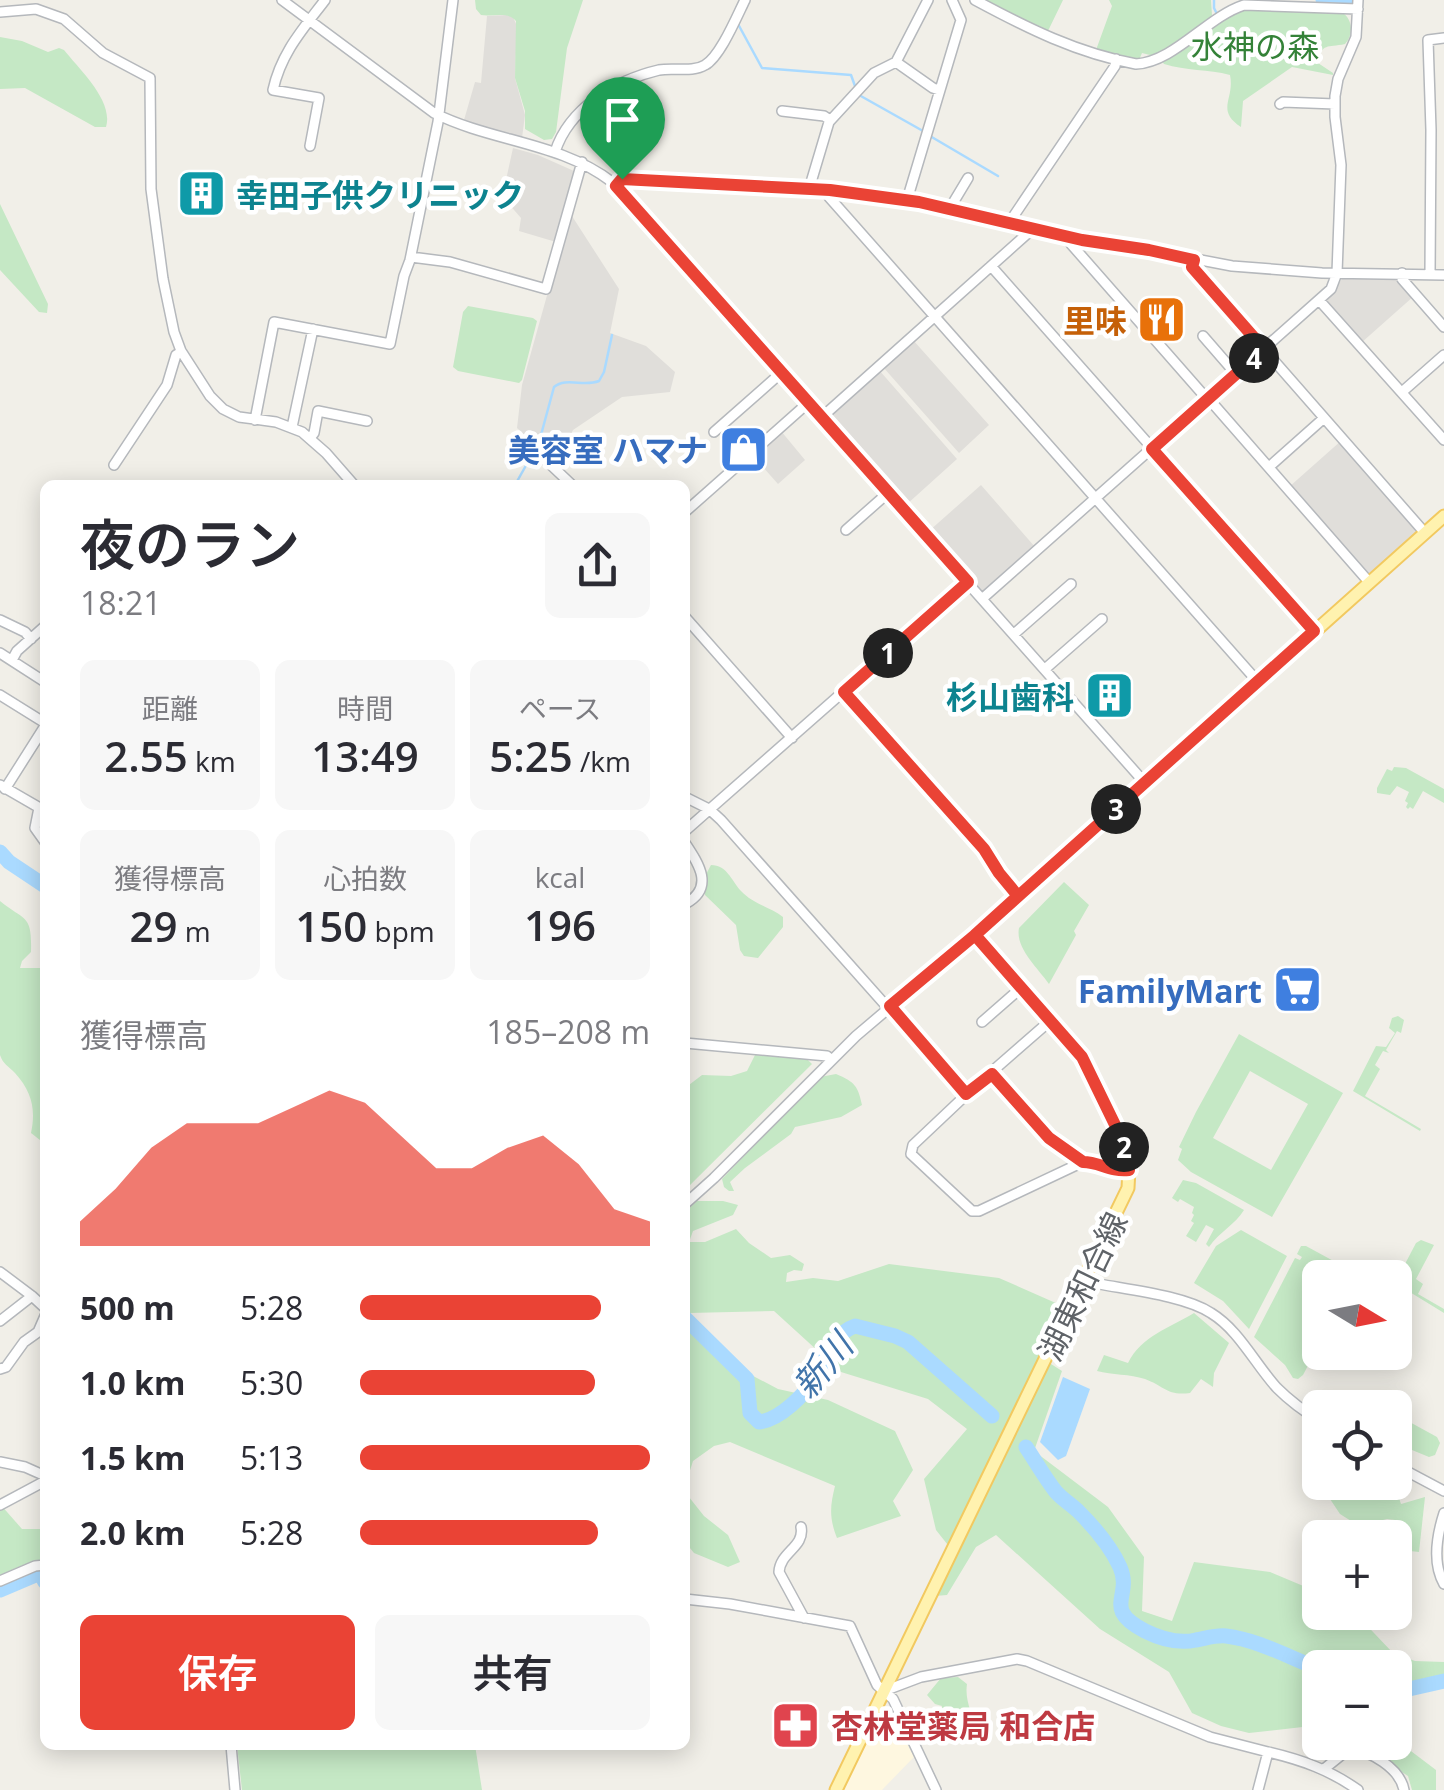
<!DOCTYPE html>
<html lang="ja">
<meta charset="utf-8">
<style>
:root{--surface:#fff;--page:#f7f7f7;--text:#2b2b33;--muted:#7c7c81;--accent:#ea4335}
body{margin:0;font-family:"Open Sans","Noto Sans JP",sans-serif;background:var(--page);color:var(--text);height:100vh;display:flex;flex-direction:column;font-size:38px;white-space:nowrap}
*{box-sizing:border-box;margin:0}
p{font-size:32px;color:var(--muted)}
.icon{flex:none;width:55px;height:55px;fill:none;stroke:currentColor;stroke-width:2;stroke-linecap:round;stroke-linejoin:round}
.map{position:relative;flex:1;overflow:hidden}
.details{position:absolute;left:40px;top:480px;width:650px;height:1270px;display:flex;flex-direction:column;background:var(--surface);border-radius:15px;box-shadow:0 5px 25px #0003}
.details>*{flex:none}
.needle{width:65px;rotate:100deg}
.tools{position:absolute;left:1302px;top:1260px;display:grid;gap:20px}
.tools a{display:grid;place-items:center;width:110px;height:110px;border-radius:15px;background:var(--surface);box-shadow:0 5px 25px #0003;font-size:50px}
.pin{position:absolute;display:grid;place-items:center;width:85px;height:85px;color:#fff;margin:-102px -42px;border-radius:50% 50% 50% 0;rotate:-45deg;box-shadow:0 0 10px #0007}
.pin .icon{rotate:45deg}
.km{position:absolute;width:50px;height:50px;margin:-25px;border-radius:50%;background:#222;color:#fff;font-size:28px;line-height:50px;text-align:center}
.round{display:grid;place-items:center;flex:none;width:105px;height:105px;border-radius:15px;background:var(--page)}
.summary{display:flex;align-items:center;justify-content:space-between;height:170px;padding:0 40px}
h1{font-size:55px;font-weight:600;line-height:75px}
.stats{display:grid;grid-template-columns:repeat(3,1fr);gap:15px;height:170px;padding:10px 40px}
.stats div{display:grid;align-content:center;border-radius:15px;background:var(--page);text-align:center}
.stats b{font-size:42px;font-weight:600}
.stats small{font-size:28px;font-weight:400}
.stats p{font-size:28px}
.chart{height:280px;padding:20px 40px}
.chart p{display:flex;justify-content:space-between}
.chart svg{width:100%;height:180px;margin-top:10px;fill:var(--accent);opacity:.7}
.action{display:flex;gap:20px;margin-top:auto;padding:20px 40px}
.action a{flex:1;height:115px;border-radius:15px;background:var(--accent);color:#fff;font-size:40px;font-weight:600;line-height:115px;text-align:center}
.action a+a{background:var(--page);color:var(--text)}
ul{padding:0 40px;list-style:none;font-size:32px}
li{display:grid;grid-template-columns:160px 120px 1fr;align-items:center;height:75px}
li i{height:25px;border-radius:12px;background:var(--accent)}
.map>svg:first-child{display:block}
.commercial{fill:#fef7e0}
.industrial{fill:#e0deda}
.green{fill:#c5e8c5;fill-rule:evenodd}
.water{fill:#aadaff}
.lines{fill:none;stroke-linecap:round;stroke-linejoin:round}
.stream{stroke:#aadaff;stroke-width:2.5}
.river{stroke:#aadaff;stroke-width:15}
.minor-casing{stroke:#b5b8bc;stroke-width:12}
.major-casing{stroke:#f2c960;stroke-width:15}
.minor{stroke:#fff;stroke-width:9}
.major{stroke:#fff2af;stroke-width:11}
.route-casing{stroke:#fff;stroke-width:20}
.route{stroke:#ea4335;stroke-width:12}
.labels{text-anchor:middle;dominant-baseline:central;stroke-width:9;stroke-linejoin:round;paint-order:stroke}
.park-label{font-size:32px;fill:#348238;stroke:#fff}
.culture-label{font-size:32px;font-weight:bold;fill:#0d838f;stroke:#fff;text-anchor:start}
.food-label{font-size:32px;font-weight:bold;fill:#c56008;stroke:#fff;text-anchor:end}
.shop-label{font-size:32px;font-weight:bold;fill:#366cbe;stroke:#fff;text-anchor:end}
.street-label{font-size:32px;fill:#5f6368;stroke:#fff}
.health-label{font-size:32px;font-weight:bold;fill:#be3a42;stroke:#fff;text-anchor:start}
.water-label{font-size:35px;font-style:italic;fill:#4174aa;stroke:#fff}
</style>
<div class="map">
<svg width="1444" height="1790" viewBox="0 0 1444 1790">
<rect width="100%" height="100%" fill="#f1efe8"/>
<path class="commercial" d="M 880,1707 L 888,1707 L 914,1757 L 882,1790 L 842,1790 Z"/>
<path class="industrial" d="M 507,15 L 513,17 L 517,26 L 515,78 L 525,115 L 522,138 L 464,120 L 475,82 L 481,83 L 487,16 Z
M 513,148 L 538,155 L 574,171 L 556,242 L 519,231 L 521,218 L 508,203 L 504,189 Z
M 570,213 L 619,289 L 610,333 L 646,346 L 675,372 L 670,392 L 622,397 L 573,430 L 556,464 L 517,428 L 522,385 Z
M 1343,278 L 1399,278 L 1414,296 L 1361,343 L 1325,300 Z
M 913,340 L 989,425 L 959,453 L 883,367 Z
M 879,370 L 957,459 L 906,505 L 829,418 L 829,415 Z
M 781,431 L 805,460 L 778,484 L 753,456 Z
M 1342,440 L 1420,530 L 1368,576 L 1289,487 Z
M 981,485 L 1035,547 L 983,592 L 929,531 Z"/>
<path class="green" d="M 475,0 L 583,0 L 567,48 L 556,132 L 552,139 L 544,140 L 525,129 L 525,111 L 515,78 L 516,21 C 508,11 493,17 481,15 L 476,9 Z
M 984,0 L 1063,0 L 1047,33 Z
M 1109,0 L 1211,0 L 1212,15 L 1208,21 L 1154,56 L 1142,53 L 1139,60 L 1136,60 L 1096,50 L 1112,6 Z
M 1245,9 L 1341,12 C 1353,18 1354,35 1345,44 C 1327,48 1322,42 1318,63 L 1333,73 L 1333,75 L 1292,67 L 1243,101 L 1241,127 C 1215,110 1235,99 1230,75 C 1208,69 1186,71 1164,64 L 1162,61 L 1232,14 Z
M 0,37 L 22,41 L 48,52 L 59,48 L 64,50 C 79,69 114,101 106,127 L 95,127 L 25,88 L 0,89 Z
M 0,204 L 48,304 L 47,313 L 39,312 L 0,270 Z
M 468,306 L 533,318 L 537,321 L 522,380 L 519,383 L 458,371 L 453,367 L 463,312 Z
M 1394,767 L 1406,768 L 1444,789 L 1444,803 L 1423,791 L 1413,809 L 1410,807 L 1408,809 L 1406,807 L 1408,803 L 1405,801 L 1409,792 L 1397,786 L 1390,795 L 1377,793 L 1377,788 L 1387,769 L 1392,771 Z
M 711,865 C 727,865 731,880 741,891 C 753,904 770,907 783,917 L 783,927 L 758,958 L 744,956 L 740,950 L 736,925 L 705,895 L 704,878 Z
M 1064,882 L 1089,905 L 1074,931 L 1076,935 L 1049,984 C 1038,968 1015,948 1019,928 Z
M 0,901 C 26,922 32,914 31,952 L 22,961 L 20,968 L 45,968 L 45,1144 L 31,1133 C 36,1109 32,1092 15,1073 C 8,1066 3,1064 0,1055 Z
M 1398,1016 L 1404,1020 L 1401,1033 L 1397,1031 L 1386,1050 L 1389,1053 L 1383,1051 L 1375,1065 L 1380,1069 L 1365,1096 L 1421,1129 L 1420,1131 L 1353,1091 L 1376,1046 L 1386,1047 L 1395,1033 L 1389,1028 L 1392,1018 Z
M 1239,1034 L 1343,1093 L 1272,1217 L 1191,1172 L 1178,1160 L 1182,1149 L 1179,1147 L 1196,1112 ZM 1250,1071 L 1308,1104 L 1271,1170 L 1213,1138 Z
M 755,1055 L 807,1059 L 812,1064 L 685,1190 L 685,1088 L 702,1075 L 731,1076 L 747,1071 Z
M 836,1074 C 855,1082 858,1086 862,1105 L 841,1117 L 795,1127 L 791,1134 L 745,1168 L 730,1182 L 734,1191 L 729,1191 L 724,1187 L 722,1179 L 820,1077 Z
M 1183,1180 L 1196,1183 L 1244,1210 C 1235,1225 1219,1232 1209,1247 L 1206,1244 L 1214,1229 L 1206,1225 L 1196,1242 L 1186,1236 L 1194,1223 L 1191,1221 L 1194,1215 L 1192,1213 L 1194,1207 L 1180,1199 L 1178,1202 L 1172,1198 Z
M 697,1201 L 723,1201 L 738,1205 L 733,1215 L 693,1231 L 689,1242 L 705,1242 L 736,1229 L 749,1243 L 771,1258 L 790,1255 L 804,1264 L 802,1271 L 794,1270 L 787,1273 L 786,1282 L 813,1278 L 838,1281 L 889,1264 L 999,1278 L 1058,1304 L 1051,1364 L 1062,1371 L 1034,1451 L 1108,1507 L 1144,1557 L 1142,1611 L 1172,1621 L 1194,1562 L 1270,1572 L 1320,1593 L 1320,1612 L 1355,1613 L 1393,1653 L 1415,1661 L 1444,1662 L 1444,1687 L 1395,1682 L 1395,1668 L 1320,1668 L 1320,1725 L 1249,1733 L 1221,1726 L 1192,1713 L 1169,1672 L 1100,1629 L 996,1535 L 976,1547 L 947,1595 L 935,1596 L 955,1554 L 936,1530 L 924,1479 L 967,1429 L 928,1399 L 841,1372 L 774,1311 L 689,1313 L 685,1311 L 685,1212 Z
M 1241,1230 L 1287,1256 L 1249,1329 L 1223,1301 L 1194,1283 L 1216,1246 Z
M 1421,1240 L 1434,1245 L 1416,1279 L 1423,1284 L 1418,1294 L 1444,1309 L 1444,1313 L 1395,1283 L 1416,1243 Z
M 1301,1246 L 1306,1246 L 1350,1270 L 1355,1276 L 1320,1278 L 1320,1343 L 1303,1375 L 1298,1379 L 1293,1378 L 1285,1365 L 1254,1337 L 1295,1258 L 1300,1260 L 1302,1257 L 1297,1254 Z
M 1194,1313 L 1229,1343 L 1214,1373 L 1213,1387 L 1201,1379 L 1190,1393 C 1167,1396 1164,1386 1145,1379 C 1130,1374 1112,1375 1097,1371 L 1104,1355 L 1128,1363 C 1141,1336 1170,1328 1194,1313 Z
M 685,1320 L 693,1321 L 740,1369 L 778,1389 L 828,1400 L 895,1431 L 913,1470 L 893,1501 L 901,1516 L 837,1538 C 829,1518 830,1506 835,1486 L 730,1442 L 714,1446 L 693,1461 L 685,1486 Z
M 1395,1414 L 1437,1437 L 1440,1443 L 1435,1455 L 1429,1457 L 1395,1443 Z
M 1317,1430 L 1320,1431 L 1320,1482 L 1395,1482 L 1395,1472 L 1405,1477 L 1396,1489 L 1401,1504 L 1425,1497 L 1419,1552 L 1401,1550 L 1403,1521 L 1387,1519 L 1359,1526 L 1340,1514 L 1306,1463 L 1310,1438 Z
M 685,1492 L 704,1516 L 728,1535 L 740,1562 L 728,1567 L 694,1553 L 685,1542 Z
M 0,1504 L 22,1529 L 45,1529 L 45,1560 L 23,1565 L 0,1575 Z
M 958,1677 L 967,1684 C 964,1704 976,1716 973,1734 L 956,1738 L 949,1736 L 949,1726 L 941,1713 L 942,1706 L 935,1704 L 927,1695 L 941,1678 Z
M 1395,1739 L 1436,1770 L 1436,1790 L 1412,1790 L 1408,1776 L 1358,1743 L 1395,1742 Z
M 237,1745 L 475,1745 L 482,1790 L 242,1790 Z"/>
<path class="water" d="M 1063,1377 L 1090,1389 L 1066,1456 L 1058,1460 L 1040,1442 Z"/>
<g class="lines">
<path class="stream" d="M 1214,0 L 1214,8 L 1217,14
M 738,24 L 762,68 L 851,75 L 855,86
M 859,95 L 923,131
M 930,136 L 998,176
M 626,189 L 632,185 L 642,184 L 721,191
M 728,192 L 823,195
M 836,196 L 928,209
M 945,213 L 1022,231
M 1054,239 L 1064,242
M 538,446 L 554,387 C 566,377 584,387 599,381 L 604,372 L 612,335
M 515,485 L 533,453"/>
<path class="river" d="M 1323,0 L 1349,0
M 0,852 L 9,862 L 45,886
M 685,1318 L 747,1379 L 750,1413 L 759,1422 C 780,1420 805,1394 816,1377 C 826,1359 834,1333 855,1326 L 895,1336 L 908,1342 L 992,1416
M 1026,1447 C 1036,1462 1045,1478 1056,1492 C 1062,1499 1072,1505 1079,1512 C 1094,1527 1111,1547 1120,1567 C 1133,1597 1101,1608 1145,1631 C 1161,1639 1178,1644 1196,1640 C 1207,1638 1216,1635 1226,1636 C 1259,1640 1290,1658 1320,1669
M 0,1590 L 40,1573 L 45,1582
M 1395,1688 L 1409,1689 L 1444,1681"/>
<defs>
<path id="minor" d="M 282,0 L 434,113 C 492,142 560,142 612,182 L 1145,783
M 975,0 C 1027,28 1077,53 1136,64 C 1174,62 1207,17 1244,5 L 1358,9
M 0,12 L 36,9 L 64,19 L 103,53 L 150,78 L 151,189 L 163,279 L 174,332 L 181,351 L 210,396 L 223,409 L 239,417 L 276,422 L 302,432 L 326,453 L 354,485
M 896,62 L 933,88 L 939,90
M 1280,104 L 1283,102 L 1335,104
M 782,111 L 824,116 L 830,120
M 310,146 L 319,98 L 273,90 C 281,53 303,29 325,0
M 555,152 C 569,108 616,80 659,70 C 674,67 692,73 705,65 C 720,57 737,16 745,0
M 615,185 L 622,179 L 628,178 L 717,186 L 826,190 L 919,202 L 1082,240 L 1149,250 L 1232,266 L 1322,273 L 1444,275
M 809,189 L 829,122 L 874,73 L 896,62 L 928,0
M 830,191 L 829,197 L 1258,682
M 907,200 L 961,20 L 952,0
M 950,208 L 968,178
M 1011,223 L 1013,217 L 1115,66 L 1116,59
M 1073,238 L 1071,244 L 1207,399
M 411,257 L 450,262 L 546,289 L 582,162
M 1194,260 L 1192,267 L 1425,533
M 991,266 L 1314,631
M 1402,273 L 1402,279 L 1444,327
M 1430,274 L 1431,130 L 1428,40 L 1444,38
M 1319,300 L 1444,440
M 1203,336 L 1236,374
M 1402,392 L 1444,355
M 1208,398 L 1369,582
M 822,417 L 1027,234 L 1029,228
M 255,420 L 274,322 L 390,344 L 404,276 L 410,260 L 438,122 L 453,0
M 292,427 L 313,329
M 714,432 L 782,372
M 310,438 L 314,433 L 318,411 L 367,421
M 533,448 L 572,485
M 114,465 L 167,385 L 176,355 L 181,352
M 1269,467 L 1324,418
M 685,512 L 809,402
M 846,530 L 889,492
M 983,598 L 1331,289 L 1337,273 L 1341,165 L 1335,117 L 1335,96 L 1338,79 L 1356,37 L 1358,0
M 685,617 L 792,738
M 0,620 L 25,632 L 31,639
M 1014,634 L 1071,584
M 0,653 L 45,682
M 12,660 L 17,651 L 45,626
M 1045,669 L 1102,619
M 844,692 L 984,849 L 999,873 L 1018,896
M 0,695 L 45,723
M 0,785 L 45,811
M 5,789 L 45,726
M 685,797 L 709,809 L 721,820 L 888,1008
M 39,808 L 35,828 L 45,842
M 685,831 L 968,582
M 685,843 C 699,864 715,888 685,904
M 890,1006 L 967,1094 L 992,1075 L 1049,1138 L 1083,1162
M 982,1022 L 1022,987
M 685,1043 L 827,1056 L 832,1060
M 996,1068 L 1051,1020
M 967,1094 L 913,1145 L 911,1154 L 972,1211 L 979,1211 L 1085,1161 L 1116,1172 L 1129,1170
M 685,1204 L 714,1178 L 856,1036 L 975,935
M 0,1272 L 32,1296 L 45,1308
M 1084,1281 C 1119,1289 1182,1294 1211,1313 C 1239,1330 1255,1364 1277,1388 C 1290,1401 1305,1412 1320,1421
M 0,1321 L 32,1296
M 0,1369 L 6,1367 L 24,1342 L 38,1332 L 45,1316
M 0,1462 L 25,1467 L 43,1475 L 45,1481
M 1395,1465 L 1444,1491
M 0,1505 L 45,1481
M 1444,1513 C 1437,1535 1432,1563 1444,1584
M 801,1527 C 805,1547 780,1552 779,1572 L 804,1618
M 0,1581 L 35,1566 L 45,1565
M 685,1599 L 730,1604 L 850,1626 L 877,1685 L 893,1699 L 936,1790
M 884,1691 L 921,1677 L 1017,1659 L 1027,1661 L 1210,1737 L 1268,1752 L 1258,1790
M 231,1745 L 235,1790
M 1268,1752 C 1302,1760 1330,1770 1358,1790
M 1324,1769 L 1350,1748 C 1370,1751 1400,1768 1404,1790"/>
<path id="major" d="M 836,1790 L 1128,1188 L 1129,1169 L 1122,1142 L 1086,1064 L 975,935 L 1444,516"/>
</defs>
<use href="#minor" class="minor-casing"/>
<use href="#major" class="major-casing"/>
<use href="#minor" class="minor"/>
<use href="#major" class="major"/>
</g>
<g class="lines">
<defs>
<path id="route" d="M 622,179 L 616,186 L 968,582 L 844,692 L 984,849 L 999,873 L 1018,896 L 975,935 L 1082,1057 L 1118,1131 L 1129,1170 C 1109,1172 1100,1162 1083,1162 L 1049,1138 L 992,1074 L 966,1094 L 890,1006 L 975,935 L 1314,631 L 1152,449 L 1264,349 L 1192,267 L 1194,260 L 1149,250 L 1082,240 L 919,202 L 830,190 L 622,179"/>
</defs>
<use href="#route" class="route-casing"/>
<use href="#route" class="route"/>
</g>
<defs>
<symbol id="building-square" viewBox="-11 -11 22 22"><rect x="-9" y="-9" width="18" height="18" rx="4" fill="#0f9aa8" stroke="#fff"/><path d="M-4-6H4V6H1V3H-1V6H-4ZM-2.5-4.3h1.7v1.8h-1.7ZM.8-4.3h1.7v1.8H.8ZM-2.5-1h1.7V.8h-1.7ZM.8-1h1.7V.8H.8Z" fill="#fff"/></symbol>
<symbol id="restaurant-square" viewBox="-11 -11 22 22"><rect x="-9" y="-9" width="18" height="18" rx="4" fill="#e8710a" stroke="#fff"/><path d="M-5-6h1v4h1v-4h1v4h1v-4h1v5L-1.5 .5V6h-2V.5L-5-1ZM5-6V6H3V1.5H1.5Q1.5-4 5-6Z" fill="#fff"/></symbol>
<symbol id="shop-square" viewBox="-11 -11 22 22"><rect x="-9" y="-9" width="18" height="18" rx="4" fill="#3f7fe0" stroke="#fff"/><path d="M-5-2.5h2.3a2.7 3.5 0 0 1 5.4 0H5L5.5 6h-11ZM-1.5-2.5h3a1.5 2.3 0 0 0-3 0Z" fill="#fff"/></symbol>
<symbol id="supermarket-square" viewBox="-11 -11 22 22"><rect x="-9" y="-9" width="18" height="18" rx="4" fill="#3f7fe0" stroke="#fff"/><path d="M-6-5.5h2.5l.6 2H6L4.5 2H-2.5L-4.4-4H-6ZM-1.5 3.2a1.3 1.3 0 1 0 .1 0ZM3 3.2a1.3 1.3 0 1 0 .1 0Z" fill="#fff"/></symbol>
<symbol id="pharmacy-square" viewBox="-11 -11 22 22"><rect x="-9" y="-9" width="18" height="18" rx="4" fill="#e0444e" stroke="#fff"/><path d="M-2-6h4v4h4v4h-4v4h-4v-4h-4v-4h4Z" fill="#fff"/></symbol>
</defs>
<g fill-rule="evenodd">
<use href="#building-square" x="174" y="166" width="55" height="55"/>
<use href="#restaurant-square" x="1134" y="292" width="55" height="55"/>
<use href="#shop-square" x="716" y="422" width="55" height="55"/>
<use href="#building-square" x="1082" y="668" width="55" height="55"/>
<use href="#supermarket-square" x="1270" y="962" width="55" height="55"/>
<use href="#pharmacy-square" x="768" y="1698" width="55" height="55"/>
</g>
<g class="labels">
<g class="park-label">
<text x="1255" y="45">水神の森</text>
</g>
<g class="culture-label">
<text x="236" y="194">幸田子供クリニック</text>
<text x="1074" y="696" text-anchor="end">杉山歯科</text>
</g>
<g class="food-label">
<text x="1127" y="320">里味</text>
</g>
<g class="shop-label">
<text x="708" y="449">美容室 ハマナ</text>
<text x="1262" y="990">FamilyMart</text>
</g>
<g class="street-label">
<text transform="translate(1082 1286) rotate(-64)">湖東和合線</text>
</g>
<g class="health-label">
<text x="831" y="1725">杏林堂薬局 和合店</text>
</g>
<g class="water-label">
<text transform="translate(822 1365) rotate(-50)">新川</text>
</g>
</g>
</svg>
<div class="tools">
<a><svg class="needle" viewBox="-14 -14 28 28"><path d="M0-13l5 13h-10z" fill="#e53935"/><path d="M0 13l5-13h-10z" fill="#7c7c81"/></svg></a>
<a><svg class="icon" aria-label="locate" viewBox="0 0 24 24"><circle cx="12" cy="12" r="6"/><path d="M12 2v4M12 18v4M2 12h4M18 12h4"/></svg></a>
<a>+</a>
<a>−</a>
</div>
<div class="pin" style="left:622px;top:179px;background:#1e9e55"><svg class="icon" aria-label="arrive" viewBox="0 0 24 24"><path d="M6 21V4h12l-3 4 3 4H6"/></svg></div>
<b class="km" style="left:888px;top:653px">1</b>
<b class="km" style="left:1124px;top:1147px">2</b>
<b class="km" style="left:1116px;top:809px">3</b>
<b class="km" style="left:1254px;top:358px">4</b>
<section class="details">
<div class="summary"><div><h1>夜のラン</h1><p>18:21</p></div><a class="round"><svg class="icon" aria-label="share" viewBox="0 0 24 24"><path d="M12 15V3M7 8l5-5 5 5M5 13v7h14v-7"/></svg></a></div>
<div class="stats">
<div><p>距離</p><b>2.55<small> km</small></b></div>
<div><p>時間</p><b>13:49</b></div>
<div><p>ペース</p><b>5:25<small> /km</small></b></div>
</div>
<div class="stats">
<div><p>獲得標高</p><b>29<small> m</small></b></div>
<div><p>心拍数</p><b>150<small> bpm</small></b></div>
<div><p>kcal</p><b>196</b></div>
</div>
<div class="chart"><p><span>獲得標高</span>185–208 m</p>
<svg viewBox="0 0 160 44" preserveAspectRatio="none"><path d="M0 44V38L10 30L20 20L30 14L40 14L50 14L60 10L70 6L80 9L90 17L100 25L110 25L120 20L130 17L140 24L150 35L160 38V44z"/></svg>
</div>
<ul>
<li><b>500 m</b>5:28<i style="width:83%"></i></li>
<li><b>1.0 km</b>5:30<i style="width:81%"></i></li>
<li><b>1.5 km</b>5:13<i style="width:100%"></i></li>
<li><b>2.0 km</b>5:28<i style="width:82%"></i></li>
</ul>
<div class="action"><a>保存</a><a>共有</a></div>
</section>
</div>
